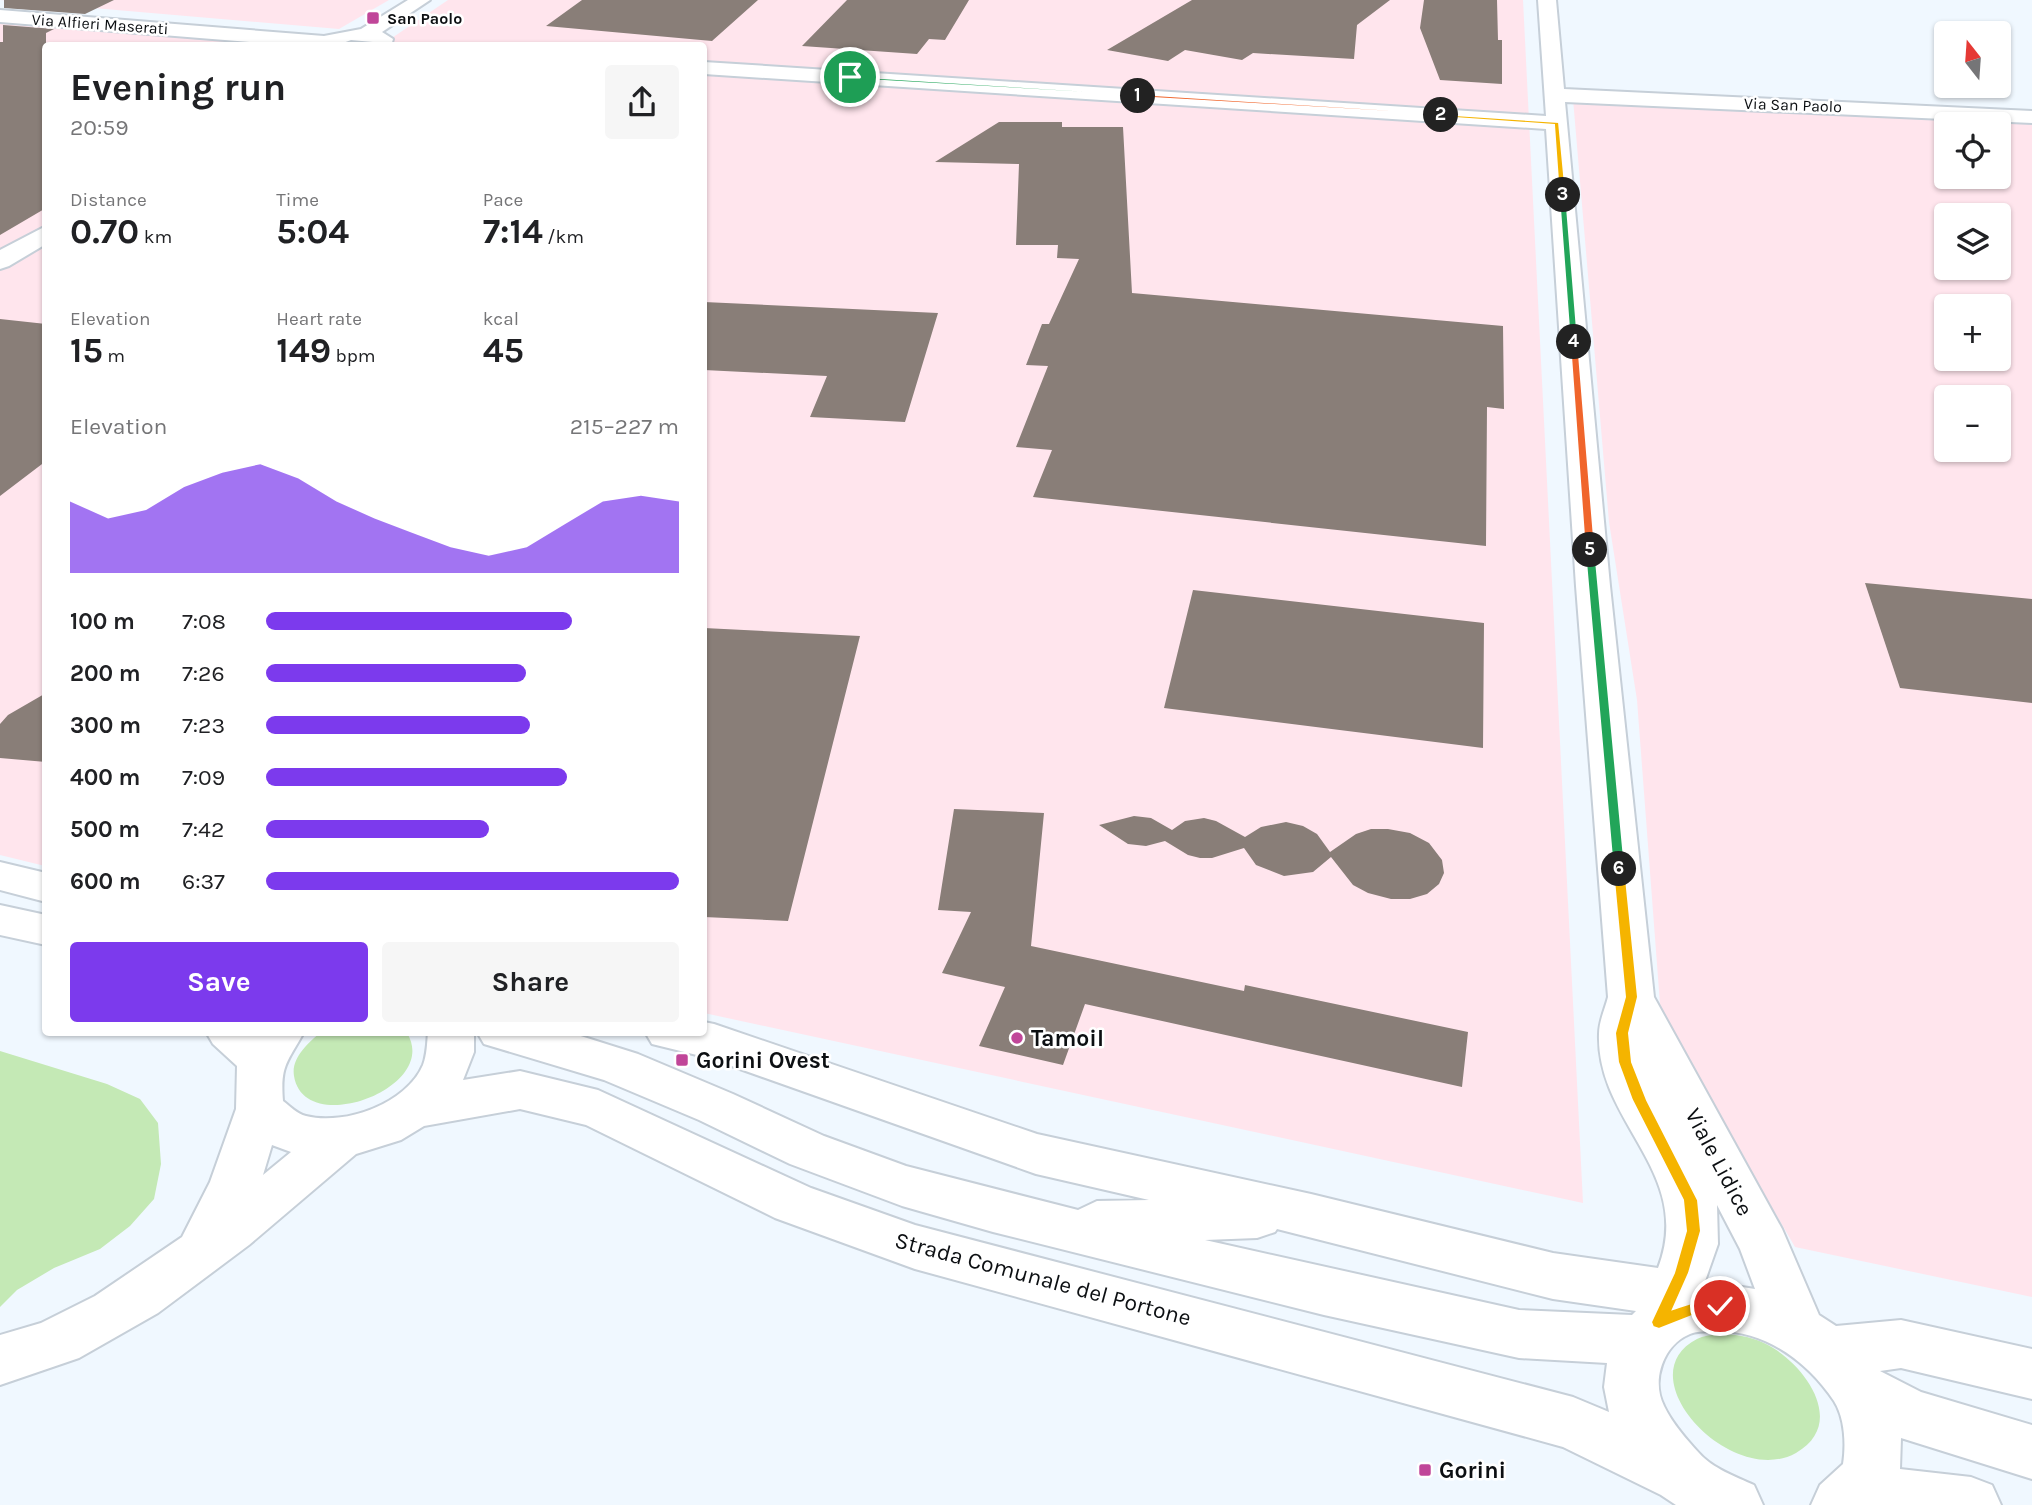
<!DOCTYPE html>
<meta charset="utf-8">
<style>
:root{--surface:#fff;--page:#f6f6f6;--text:#202124;--muted:#757577;--accent:#7c3aed}
body{margin:0;font-family:Karla,sans-serif;background:var(--page);color:var(--text);height:100vh;display:flex;flex-direction:column;font-size:26px;white-space:nowrap}
*{box-sizing:border-box;margin:0}
p{font-size:23px;color:var(--muted)}
.icon{flex:none;width:38px;height:38px;fill:none;stroke:currentColor;stroke-width:2;stroke-linecap:round;stroke-linejoin:round}
.map{position:relative;flex:1;overflow:hidden}
.details{position:absolute;left:42px;top:42px;width:665px;height:994px;display:flex;flex-direction:column;background:var(--surface);border-radius:7px;box-shadow:0 2px 5px #0004}
.details>*{flex:none}
.needle{width:46px;rotate:343deg}
.tools{position:absolute;left:1934px;top:21px;display:grid;gap:14px}
.tools a{display:grid;place-items:center;width:77px;height:77px;border-radius:7px;background:var(--surface);box-shadow:0 2px 5px #0004;font-size:35px}
.pin{position:absolute;display:grid;place-items:center;width:60px;height:60px;color:#fff;margin:-30px;border:4px solid #fff;border-radius:50%;box-shadow:0 2px 7px #0007}
.km{position:absolute;width:35px;height:35px;margin:-18px;border-radius:50%;background:#222;color:#fff;font-size:19px;line-height:35px;text-align:center}
.round{display:grid;place-items:center;flex:none;width:74px;height:74px;border-radius:7px;background:var(--page)}
.head{display:flex;align-items:center;justify-content:space-between;height:119px;padding:0 28px}
h1{font-size:38px;font-weight:700;line-height:52px}
.figures{display:grid;grid-template-columns:repeat(3,1fr);gap:10px;height:119px;padding:7px 28px}
.figures div{display:grid;align-content:center}
.figures b{font-size:35px;font-weight:700}
.figures small{font-size:19px;font-weight:400}
.figures p{font-size:19px}
.chart{height:196px;padding:14px 28px}
.chart p{display:flex;justify-content:space-between}
.chart svg{width:100%;height:126px;margin-top:7px;fill:var(--accent);opacity:.7}
.button{display:flex;gap:14px;margin-top:auto;padding:14px 28px}
.button a{flex:1;height:80px;border-radius:7px;background:var(--accent);color:#fff;font-size:28px;font-weight:700;line-height:80px;text-align:center}
.button a+a{background:var(--page);color:var(--text)}
ul{padding:0 28px;list-style:none;font-size:23px}
li{display:grid;grid-template-columns:112px 84px 1fr;align-items:center;height:52px}
li i{height:18px;border-radius:9px;background:var(--accent)}
.map>svg:first-child{display:block}
.industrial{fill:#ffe5ed;fill-rule:evenodd}
.green{fill:#c4e9b5}
.building{fill:#897e78}
.lines{fill:none;stroke-linecap:round;stroke-linejoin:round}
.minor-casing{stroke:#c6cfd8;stroke-width:4}
.minor{fill:#fff;fill-rule:evenodd}
.split-1{fill:#22a559;stroke:#fff;stroke-width:2}
.split-2{fill:#f0652b;stroke:#fff;stroke-width:2}
.split-3{fill:#f5b400;stroke:#fff;stroke-width:2}
.split-4{fill:#22a559;stroke:#fff;stroke-width:2}
.split-5{fill:#f0652b;stroke:#fff;stroke-width:2}
.split-6{fill:#22a559;stroke:#fff;stroke-width:2}
.split-7{fill:#f5b400;stroke:#fff;stroke-width:2}
.poi-dot{fill:#c04699;stroke:#fff;stroke-width:2.5}
.labels{text-anchor:middle;dominant-baseline:central;stroke-width:5;stroke-linejoin:round;paint-order:stroke}
.far-poi-label{font-size:16px;font-weight:bold;fill:#0c0f12;stroke:#fff;text-anchor:start}
.far-street-label{font-size:16px;fill:#0c0f12;stroke:#fff}
.near-poi-label{font-size:23px;font-weight:bold;fill:#0c0f12;stroke:#fff;text-anchor:start}
.near-street-label{font-size:23px;fill:#0c0f12;stroke:#fff}
</style>
<div class="map">
<svg width="2032" height="1505" viewBox="0 0 2032 1505">
<rect width="100%" height="100%" fill="#f0f8ff"/>
<path class="industrial" d="M 0,0 L 389,0 L 339,29 Z
M 448,0 L 1523,0 L 1583,1203 L 704,1013 L 704,46 L 380,46 Z
M 0,21 L 272,45 L 46,46 L 45,866 L 0,855 Z
M 1573,99 L 2032,121 L 2032,1297 L 1795,1247 L 1661,1017 L 1637,700 L 1609,522 ZM 1946,124 L 1998,124 L 1998,177 L 1946,177 ZM 1946,215 L 1998,215 L 1998,268 L 1946,268 ZM 1946,306 L 1998,306 L 1998,359 L 1946,359 ZM 1946,397 L 1998,397 L 1998,450 L 1946,450 Z"/>
<path class="green" d="M 321,1032 L 407,1033 C 441,1088 304,1139 294,1076 C 291,1058 308,1043 321,1032 Z
M 0,1051 L 107,1084 L 140,1099 L 158,1123 L 161,1164 L 154,1199 L 130,1226 L 100,1249 L 54,1268 L 17,1290 L 0,1307 Z
M 1718,1334 C 1734,1334 1749,1336 1764,1343 C 1803,1361 1849,1423 1796,1453 C 1731,1489 1625,1376 1697,1339 C 1703,1336 1711,1335 1718,1334 Z"/>
<path class="building" d="M 4,0 L 114,0 L 85,14 L 4,8 Z
M 582,0 L 758,0 L 712,41 L 546,26 Z
M 847,0 L 969,0 L 945,40 L 929,39 L 917,54 L 802,46 Z
M 1192,0 L 1390,0 L 1357,25 L 1354,59 L 1253,53 L 1242,60 L 1185,50 L 1168,61 L 1107,50 Z
M 1424,0 L 1497,0 L 1498,40 L 1502,40 L 1502,84 L 1440,80 L 1420,28 Z
M 3,25 L 54,29 L 46,33 L 46,208 L 0,235 L 0,42 L 3,42 Z
M 999,122 L 1062,122 L 1062,127 L 1123,127 L 1132,293 L 1503,326 L 1504,409 L 1487,407 L 1486,546 L 1033,497 L 1052,450 L 1016,447 L 1048,366 L 1026,365 L 1042,324 L 1049,324 L 1079,259 L 1057,258 L 1058,245 L 1016,245 L 1019,164 L 935,162 Z
M 704,302 L 938,313 L 905,422 L 810,417 L 827,376 L 704,370 Z
M 0,319 L 46,324 L 46,461 L 0,496 Z
M 1865,583 L 2032,599 L 2032,703 L 1900,688 Z
M 1193,590 L 1484,623 L 1483,748 L 1164,708 Z
M 704,628 L 860,636 L 788,921 L 704,917 Z
M 46,693 L 46,762 L 0,758 L 0,724 L 8,715 Z
M 954,809 L 1044,813 L 1031,946 L 1244,991 L 1245,985 L 1468,1032 L 1462,1087 L 1085,1004 L 1063,1065 L 979,1046 L 1005,987 L 942,973 L 971,912 L 938,910 Z
M 1134,816 L 1151,818 L 1172,830 L 1185,821 L 1204,818 L 1216,821 L 1245,837 L 1261,827 L 1286,822 L 1303,826 L 1317,834 L 1330,852 L 1356,834 L 1371,829 L 1388,829 L 1410,833 L 1429,843 L 1442,860 L 1444,873 L 1439,884 L 1427,894 L 1410,899 L 1391,899 L 1368,893 L 1353,885 L 1331,857 L 1313,872 L 1284,876 L 1256,865 L 1244,848 L 1212,858 L 1200,858 L 1188,855 L 1165,841 L 1146,846 L 1128,844 L 1099,825 Z"/>
<g class="lines">
<defs>
<path id="minor" d="M 408,0 L 430,0 L 382,32 L 393,39 L 391,46 L 372,46 L 373,42 L 351,40 L 335,46 L 298,46 L 0,22 L 0,10 L 324,36 L 361,29 Z
M 1538,0 L 1556,0 L 1564,89 L 2032,111 L 2032,123 L 1565,102 L 1610,586 L 1654,997 L 1782,1229 L 1819,1315 L 1836,1326 L 1901,1320 L 2032,1349 L 2032,1399 L 1901,1368 L 1880,1371 L 1921,1392 L 2032,1425 L 2032,1479 L 1901,1438 L 1900,1469 L 1971,1477 L 1992,1485 L 2001,1505 L 1811,1505 L 1820,1485 L 1843,1464 C 1846,1445 1845,1418 1834,1401 C 1808,1362 1765,1330 1716,1331 C 1708,1331 1697,1331 1690,1334 C 1663,1345 1651,1381 1664,1406 C 1672,1423 1687,1440 1699,1453 C 1712,1468 1736,1477 1754,1485 L 1763,1505 L 1676,1505 L 1661,1495 L 1563,1447 L 915,1269 L 775,1218 L 586,1125 L 520,1109 L 424,1126 L 401,1140 L 356,1154 L 249,1245 L 158,1313 L 79,1358 L 0,1385 L 0,1335 L 41,1323 L 95,1296 L 182,1237 L 210,1182 L 236,1109 L 237,1066 L 213,1044 L 206,1032 L 304,1032 C 288,1062 280,1064 283,1101 C 290,1106 297,1114 306,1116 C 345,1126 407,1103 423,1065 C 427,1054 427,1044 428,1032 L 474,1032 L 474,1052 L 463,1080 L 520,1071 L 598,1090 L 811,1188 L 915,1225 L 1573,1397 L 1609,1412 L 1604,1387 L 1607,1363 L 1519,1358 L 1324,1315 L 993,1232 L 902,1206 L 790,1164 L 699,1120 L 604,1080 L 484,1044 L 477,1032 L 568,1032 L 638,1054 L 733,1094 L 824,1136 L 906,1166 L 1078,1210 L 1097,1201 L 1149,1200 L 1036,1174 L 709,1058 L 652,1044 L 645,1032 L 704,1032 L 704,1022 L 714,1024 L 1037,1134 L 1311,1194 L 1553,1253 L 1658,1268 C 1695,1172 1596,1123 1599,1034 C 1599,1021 1605,1009 1608,997 L 1576,586 L 1546,129 L 704,74 L 704,62 L 1546,116 ZM 272,1145 L 291,1152 L 263,1175 ZM 1717,1205 L 1740,1249 L 1755,1289 L 1723,1284 L 1704,1284 L 1718,1244 ZM 1277,1229 L 1553,1299 L 1636,1311 L 1632,1315 L 1519,1310 L 1205,1240 L 1257,1238 L 1275,1232 Z
M 46,226 L 46,244 L 9,266 L 0,269 L 0,250 Z
M 0,862 L 46,873 L 46,902 L 0,890 Z
M 0,905 L 46,915 L 46,945 L 0,935 Z"/>
</defs>
<use href="#minor" class="minor-casing"/>
<use href="#minor" class="minor"/>
</g>
<path class="split-1" d="M 848,76 L 1138,94 L 1141,96 L 850,79 Z"/>
<path class="split-2" d="M 1138,94 L 1441,113 L 1444,115 L 1136,97 Z"/>
<path class="split-3" d="M 1439,114 L 1559,122 L 1566,195 L 1559,195 L 1554,125 L 1441,117 Z"/>
<path class="split-4" d="M 1563,193 L 1566,195 L 1578,342 L 1574,345 L 1570,342 L 1559,195 Z"/>
<path class="split-5" d="M 1574,340 L 1578,342 L 1595,550 L 1590,553 L 1585,550 L 1570,342 Z"/>
<path class="split-6" d="M 1590,547 L 1595,550 L 1625,869 L 1619,873 L 1613,869 L 1585,550 Z"/>
<path class="split-7" d="M 1619,864 L 1625,869 L 1638,997 L 1629,1033 L 1632,1062 L 1647,1100 L 1698,1200 L 1701,1231 L 1689,1273 L 1673,1309 C 1688,1304 1709,1295 1725,1301 L 1728,1306 L 1725,1310 L 1692,1316 L 1659,1329 L 1653,1327 L 1651,1322 L 1674,1273 L 1686,1231 L 1683,1200 L 1632,1100 L 1618,1062 L 1615,1033 L 1625,997 L 1613,869 Z"/>
<g class="poi-dot">
<rect x="366" y="11" width="14" height="14" rx="3.5"/>
<circle cx="1017" cy="1038" r="7"/>
<rect x="675" y="1053" width="14" height="14" rx="3.5"/>
<rect x="1418" y="1463" width="14" height="14" rx="3.5"/>
</g>
<g class="labels">
<g class="far-poi-label">
<text x="387" y="18">San Paolo</text>
</g>
<g class="far-street-label">
<text transform="translate(100 24) rotate(4)">Via Alfieri Maserati</text>
<text transform="translate(1793 105) rotate(2)">Via San Paolo</text>
</g>
<g class="near-poi-label">
<text x="1031" y="1038">Tamoil</text>
<text x="696" y="1060">Gorini Ovest</text>
<text x="1439" y="1470">Gorini</text>
</g>
<g class="near-street-label">
<text transform="translate(1719 1162) rotate(62)">Viale Lidice</text>
<text transform="translate(1043 1279) rotate(15)">Strada Comunale del Portone</text>
</g>
</g>
</svg>
<div class="tools">
<a><svg class="needle" viewBox="-14 -14 28 28"><path d="M0-13l5 13h-10z" fill="#e53935"/><path d="M0 13l5-13h-10z" fill="#757577"/></svg></a>
<a><svg class="icon" aria-label="locate" viewBox="0 0 24 24"><circle cx="12" cy="12" r="6"/><path d="M12 2v4M12 18v4M2 12h4M18 12h4"/></svg></a>
<a><svg class="icon" aria-label="layers" viewBox="0 0 24 24"><path d="M12 4l9 5-9 5-9-5zM3 14l9 5 9-5"/></svg></a>
<a>+</a>
<a>−</a>
</div>
<div class="pin" style="left:850px;top:77px;background:#1e9e55"><svg class="icon" aria-label="arrive" viewBox="0 0 24 24"><path d="M6 21V4h12l-3 4 3 4H6"/></svg></div>
<div class="pin" style="left:1720px;top:1306px;background:#d93025"><svg class="icon" aria-label="check" viewBox="0 0 24 24"><path d="M5 12l5 5 9-10"/></svg></div>
<b class="km" style="left:1138px;top:96px">1</b>
<b class="km" style="left:1441px;top:115px">2</b>
<b class="km" style="left:1563px;top:195px">3</b>
<b class="km" style="left:1574px;top:342px">4</b>
<b class="km" style="left:1590px;top:550px">5</b>
<b class="km" style="left:1619px;top:869px">6</b>
<section class="details">
<div class="head"><div><h1>Evening run</h1><p>20:59</p></div><a class="round"><svg class="icon" aria-label="share" viewBox="0 0 24 24"><path d="M12 15V3M7 8l5-5 5 5M5 13v7h14v-7"/></svg></a></div>
<div class="figures">
<div><p>Distance</p><b>0.70<small> km</small></b></div>
<div><p>Time</p><b>5:04</b></div>
<div><p>Pace</p><b>7:14<small> /km</small></b></div>
</div>
<div class="figures">
<div><p>Elevation</p><b>15<small> m</small></b></div>
<div><p>Heart rate</p><b>149<small> bpm</small></b></div>
<div><p>kcal</p><b>45</b></div>
</div>
<div class="chart"><p><span>Elevation</span>215–227 m</p>
<svg viewBox="0 0 160 44" preserveAspectRatio="none"><path d="M0 44V19L10 25L20 22L30 14L40 9L50 6L60 11L70 19L80 25L90 30L100 35L110 38L120 35L130 27L140 19L150 17L160 19V44z"/></svg>
</div>
<ul>
<li><b>100 m</b>7:08<i style="width:74%"></i></li>
<li><b>200 m</b>7:26<i style="width:63%"></i></li>
<li><b>300 m</b>7:23<i style="width:64%"></i></li>
<li><b>400 m</b>7:09<i style="width:73%"></i></li>
<li><b>500 m</b>7:42<i style="width:54%"></i></li>
<li><b>600 m</b>6:37<i style="width:100%"></i></li>
</ul>
<div class="button"><a>Save</a><a>Share</a></div>
</section>
</div>
